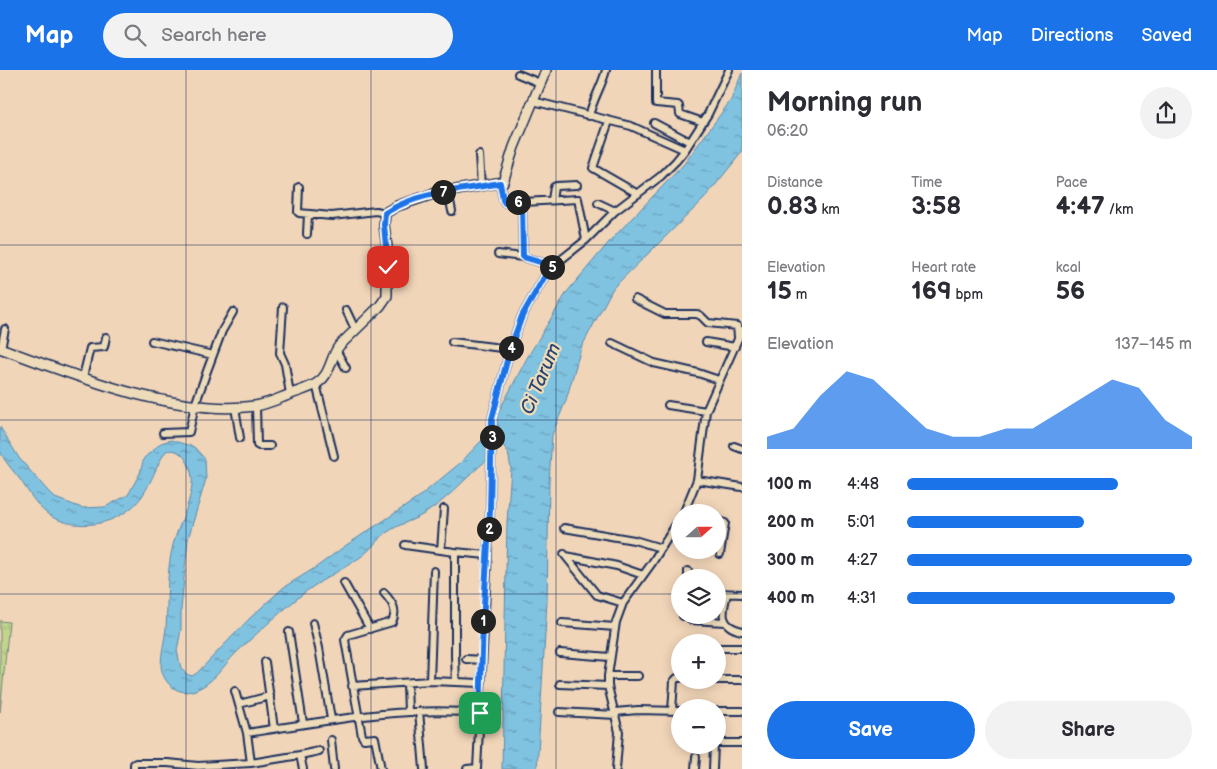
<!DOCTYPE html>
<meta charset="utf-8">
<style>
:root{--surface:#fff;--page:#f2f2f3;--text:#2b2b33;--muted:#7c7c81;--accent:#1a73e8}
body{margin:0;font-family:"Balsamiq Sans",sans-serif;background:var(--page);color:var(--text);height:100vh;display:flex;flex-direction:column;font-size:19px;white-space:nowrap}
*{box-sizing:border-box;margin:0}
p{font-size:16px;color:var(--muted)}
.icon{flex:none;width:28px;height:28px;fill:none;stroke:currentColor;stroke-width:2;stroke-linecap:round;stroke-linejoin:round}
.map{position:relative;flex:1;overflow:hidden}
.details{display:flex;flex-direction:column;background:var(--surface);width:475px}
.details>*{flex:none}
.needle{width:32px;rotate:69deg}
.fabs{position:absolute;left:671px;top:434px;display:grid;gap:10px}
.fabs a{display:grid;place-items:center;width:55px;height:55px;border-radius:50%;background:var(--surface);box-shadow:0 2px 12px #0003;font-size:25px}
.pin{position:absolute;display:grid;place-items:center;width:42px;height:42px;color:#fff;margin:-21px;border-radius:10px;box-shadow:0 2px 8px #0006}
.km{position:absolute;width:25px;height:25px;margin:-12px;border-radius:50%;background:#222;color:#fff;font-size:14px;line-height:25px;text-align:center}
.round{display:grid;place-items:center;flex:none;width:52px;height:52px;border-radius:26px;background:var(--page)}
.overview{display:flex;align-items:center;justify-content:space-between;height:85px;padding:0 25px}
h1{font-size:28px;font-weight:700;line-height:38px}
.stats{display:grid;grid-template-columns:repeat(3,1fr);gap:8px;height:85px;padding:5px 25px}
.stats div{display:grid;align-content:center}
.stats b{font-size:25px;font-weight:700}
.stats small{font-size:14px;font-weight:400}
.stats p{font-size:14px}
.chart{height:140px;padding:10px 25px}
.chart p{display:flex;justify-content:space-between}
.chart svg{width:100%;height:90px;margin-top:5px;fill:var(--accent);opacity:.7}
.primary-button{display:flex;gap:10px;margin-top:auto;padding:10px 25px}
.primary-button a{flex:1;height:58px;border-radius:30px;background:var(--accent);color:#fff;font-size:20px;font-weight:700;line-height:58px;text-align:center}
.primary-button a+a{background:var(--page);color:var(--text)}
ul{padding:0 25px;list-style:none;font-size:16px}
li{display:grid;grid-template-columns:80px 60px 1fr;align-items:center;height:38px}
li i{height:12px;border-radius:6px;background:var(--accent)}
header{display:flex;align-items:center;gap:30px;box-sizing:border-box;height:70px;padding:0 25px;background:var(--accent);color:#fff}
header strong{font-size:24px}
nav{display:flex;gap:28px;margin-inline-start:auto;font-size:18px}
.search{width:350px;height:45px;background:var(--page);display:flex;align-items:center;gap:12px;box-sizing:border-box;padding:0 18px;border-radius:28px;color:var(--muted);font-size:19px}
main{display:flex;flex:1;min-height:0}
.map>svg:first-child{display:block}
.grass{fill:url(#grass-tufts);stroke:#6e8275}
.water{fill:url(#water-ripples);stroke:#5888ad}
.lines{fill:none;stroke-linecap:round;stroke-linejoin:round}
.river{stroke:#80c3e1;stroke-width:11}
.street-casing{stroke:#1b2f5e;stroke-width:10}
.secondary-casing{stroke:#1b2f5e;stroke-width:12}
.street{stroke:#eedbb9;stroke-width:6}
.secondary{stroke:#eedbb9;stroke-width:9}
.route-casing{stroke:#fff;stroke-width:10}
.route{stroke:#1a73e8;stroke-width:6}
.grid{fill:none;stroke:#1b2f5e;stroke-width:1;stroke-opacity:0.55}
.labels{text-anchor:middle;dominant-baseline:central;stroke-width:4.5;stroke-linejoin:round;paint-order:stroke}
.water-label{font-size:19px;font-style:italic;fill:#2a4572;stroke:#eedbb9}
</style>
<header>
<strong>Map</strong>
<div class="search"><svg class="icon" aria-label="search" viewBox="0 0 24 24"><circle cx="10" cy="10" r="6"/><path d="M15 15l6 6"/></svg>Search here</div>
<nav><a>Map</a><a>Directions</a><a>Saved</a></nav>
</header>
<main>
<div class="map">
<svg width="742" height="699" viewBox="0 0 742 699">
<defs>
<pattern id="grass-tufts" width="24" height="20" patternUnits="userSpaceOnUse" patternTransform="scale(1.25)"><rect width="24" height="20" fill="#c1d68c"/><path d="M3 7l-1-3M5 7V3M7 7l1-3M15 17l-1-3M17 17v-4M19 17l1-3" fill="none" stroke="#a5b87b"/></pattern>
<pattern id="water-ripples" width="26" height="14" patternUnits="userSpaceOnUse" patternTransform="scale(1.25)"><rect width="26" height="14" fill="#80c3e1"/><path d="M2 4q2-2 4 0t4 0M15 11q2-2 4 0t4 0" fill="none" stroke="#689fba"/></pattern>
</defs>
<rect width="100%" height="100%" fill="#f1d5b8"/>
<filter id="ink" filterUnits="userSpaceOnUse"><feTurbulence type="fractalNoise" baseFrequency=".02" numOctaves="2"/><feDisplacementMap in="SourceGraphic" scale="10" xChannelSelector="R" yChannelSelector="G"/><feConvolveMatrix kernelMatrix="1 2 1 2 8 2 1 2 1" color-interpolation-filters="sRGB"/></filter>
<g filter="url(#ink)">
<path class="grass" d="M 0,551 L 9,552 L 0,642 Z"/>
<path class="water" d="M 742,3 L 742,82 L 704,129 L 613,218 L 581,278 L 566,330 L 552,365 L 549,412 L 547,531 L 537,699 L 502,699 L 507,452 L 511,399 L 508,382 L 498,369 L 497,345 L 527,288 L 567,222 L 610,171 L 684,94 L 731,30 Z
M 0,357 L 19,388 L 47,420 L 55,428 L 82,438 L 105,437 L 128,425 L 140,403 L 144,388 L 161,373 L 171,370 L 194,377 L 205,389 L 206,409 L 188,469 L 181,539 L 181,559 L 177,581 L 181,598 L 186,604 L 192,606 L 197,603 L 250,548 L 284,517 L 315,498 L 345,476 L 415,430 L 459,394 L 488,364 L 487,390 C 467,406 451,426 430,440 C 417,450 400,453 386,463 C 377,469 371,480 362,486 C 341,501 318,511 299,527 C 277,545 256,564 236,583 C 223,596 213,614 195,620 C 177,627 162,612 161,595 C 161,582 165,570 166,558 C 168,530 166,502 173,475 C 178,455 197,423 191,402 C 188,390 180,377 166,381 C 153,399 149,427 127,441 C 106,456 78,459 54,448 C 39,441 29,422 19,408 C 14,402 1,387 0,380 C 0,373 0,364 0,357 Z"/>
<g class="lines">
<path class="river" d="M 476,387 L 509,358"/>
<defs>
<path id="street" d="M 656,0 L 656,33 L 678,35 L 679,36 L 680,44 L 703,52
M 518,4 L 540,13
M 533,31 L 631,56 L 685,80
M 589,46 C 593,29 602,16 606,0
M 609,51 L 593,98 L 638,124
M 654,53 L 690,72
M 479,85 L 481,116
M 500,113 L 503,129 L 505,133 L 578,129 L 586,170
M 299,117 L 298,142 L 299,143 L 332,146 L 376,141 L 385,143
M 448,121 L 452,141
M 552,130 L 554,117 L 556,116 L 577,115
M 522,132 L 523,187
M 598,133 L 615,141
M 307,164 L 308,144
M 498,184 L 523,187 L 553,196
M 635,229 L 665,244 L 697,244 L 701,246 L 708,253 L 737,256 L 738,267
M 283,237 L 280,283 L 285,294 L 290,324
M 346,240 L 355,259
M 152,271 L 213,285
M 452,272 L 510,279
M 706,272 L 735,277
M 612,273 L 654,293 L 698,303 L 719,310
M 1,279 L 5,259
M 336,280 L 346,298
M 83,307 L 90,278 L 104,277 L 106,267
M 316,314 L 334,386
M 668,335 L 706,341
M 256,336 L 257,375 L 259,376 L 270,376
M 235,337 L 240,368
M 163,363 L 189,362 L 195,335 L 207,301 L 222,261 L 233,242
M 734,376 L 742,379
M 697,410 L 742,417
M 684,442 L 697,410 L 706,341 L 742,260
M 718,450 L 725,453 L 720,484
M 564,458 L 634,470 L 661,478
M 405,475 L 455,482 L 455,586 L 456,612 L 480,613
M 441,480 L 444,439
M 455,482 L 487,485
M 564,484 L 597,525 L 623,533
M 566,486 L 617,496 L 643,505
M 688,508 L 688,501
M 344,513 L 370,559
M 718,523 L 742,524
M 727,524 C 722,543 719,556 742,561
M 683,546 L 683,545
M 691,550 L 725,552
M 313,553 L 319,578 L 331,649
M 562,553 L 615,557
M 289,562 L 303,653
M 718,578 L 742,578
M 560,583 L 610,587
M 466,589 L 482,590
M 265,592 L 274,659
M 608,606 L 638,606
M 708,610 L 742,610
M 430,611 L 434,501
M 407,613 L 408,642
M 560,614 L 608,616
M 352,616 L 430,611 L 456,612
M 235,621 L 247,663 C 326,651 400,636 480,643
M 239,634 L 270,626
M 419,641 L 424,699
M 672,641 L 674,611 L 677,608 L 680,608
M 718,641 L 742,641
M 559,642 L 616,645
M 615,642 L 638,640 L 680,641
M 247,663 L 251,693 L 300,685 L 303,699
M 331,670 L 334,699
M 718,673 L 742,673
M 300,685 L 319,681
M 134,699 L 134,694 L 136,693 L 168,693 L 198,696 L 251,693
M 381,699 L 375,668 L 364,669 L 362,666 L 345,570 L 348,565 L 392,552 C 398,540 392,532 384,523
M 467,699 L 477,698
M 477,699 L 490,441 L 492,349 L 510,279 L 522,246 L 545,206 L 553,196 L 586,170 L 615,141 L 661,106 L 676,91 L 685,80 L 708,44 L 729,0
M 616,699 L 619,662 L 608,616 L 608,606 L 616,552 L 623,533 L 652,493 L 680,448
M 695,699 L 696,687
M 713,699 L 714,675"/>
<path id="secondary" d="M 0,278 C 73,305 177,347 255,336 C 268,334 280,328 291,324 C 299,321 309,318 316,314 C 331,305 330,288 339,276 L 380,236 L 387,226 L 387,177 L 384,155 L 385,143 L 397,136 L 433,124 L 503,112 L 514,77 L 546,0"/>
</defs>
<use href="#street" class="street-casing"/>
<use href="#secondary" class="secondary-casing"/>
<use href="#street" class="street"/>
<use href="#secondary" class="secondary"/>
</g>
</g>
<g class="lines" filter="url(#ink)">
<defs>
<path id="route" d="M 388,197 L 384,155 L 385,143 C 420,121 461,121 500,113 L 503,130 L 505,133 L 522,132 L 523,187 L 553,196 L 545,206 L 522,246 L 510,279 L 492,349 L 490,441 L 483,552 L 480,643"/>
</defs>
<use href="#route" class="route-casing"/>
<use href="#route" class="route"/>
</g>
<path class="grid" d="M 186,0 L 186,699M 371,0 L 371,699M 556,0 L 556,699M 0,175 L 742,175M 0,350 L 742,350M 0,524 L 680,524M 718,524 L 742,524"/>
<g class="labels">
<g class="water-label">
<text transform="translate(541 309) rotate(-67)">Ci Tarum</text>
</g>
</g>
</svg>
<div class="fabs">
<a><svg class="needle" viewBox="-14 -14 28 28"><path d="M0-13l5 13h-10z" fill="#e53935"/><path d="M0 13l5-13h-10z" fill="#7c7c81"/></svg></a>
<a><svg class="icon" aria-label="layers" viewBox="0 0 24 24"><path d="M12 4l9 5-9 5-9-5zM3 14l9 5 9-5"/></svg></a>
<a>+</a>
<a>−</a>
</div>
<div class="pin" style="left:480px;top:643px;background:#1e9e55"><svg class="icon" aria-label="arrive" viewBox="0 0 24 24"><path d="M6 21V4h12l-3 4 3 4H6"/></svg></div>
<div class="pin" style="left:388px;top:197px;background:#d93025"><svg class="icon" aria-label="check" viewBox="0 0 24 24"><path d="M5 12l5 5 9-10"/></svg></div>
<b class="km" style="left:483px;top:551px">1</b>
<b class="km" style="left:489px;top:459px">2</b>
<b class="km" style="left:492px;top:367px">3</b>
<b class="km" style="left:511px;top:278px">4</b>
<b class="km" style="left:552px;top:197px">5</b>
<b class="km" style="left:518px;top:132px">6</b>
<b class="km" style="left:443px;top:122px">7</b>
</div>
<section class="details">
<div class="overview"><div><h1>Morning run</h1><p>06:20</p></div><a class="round"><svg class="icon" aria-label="share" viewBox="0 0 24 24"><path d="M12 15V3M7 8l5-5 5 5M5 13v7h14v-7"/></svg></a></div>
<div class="stats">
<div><p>Distance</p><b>0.83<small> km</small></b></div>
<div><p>Time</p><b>3:58</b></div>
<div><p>Pace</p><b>4:47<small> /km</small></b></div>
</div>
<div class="stats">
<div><p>Elevation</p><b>15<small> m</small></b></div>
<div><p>Heart rate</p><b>169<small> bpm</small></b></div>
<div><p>kcal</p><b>56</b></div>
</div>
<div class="chart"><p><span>Elevation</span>137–145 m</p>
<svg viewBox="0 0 160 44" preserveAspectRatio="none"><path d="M0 44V38L10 34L20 18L30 6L40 10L50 22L60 34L70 38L80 38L90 34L100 34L110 26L120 18L130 10L140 14L150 30L160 38V44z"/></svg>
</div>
<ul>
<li><b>100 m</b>4:48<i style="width:74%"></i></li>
<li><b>200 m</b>5:01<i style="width:62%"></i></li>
<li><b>300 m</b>4:27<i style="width:100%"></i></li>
<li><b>400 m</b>4:31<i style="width:94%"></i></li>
</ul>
<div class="primary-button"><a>Save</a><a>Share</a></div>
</section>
</main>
